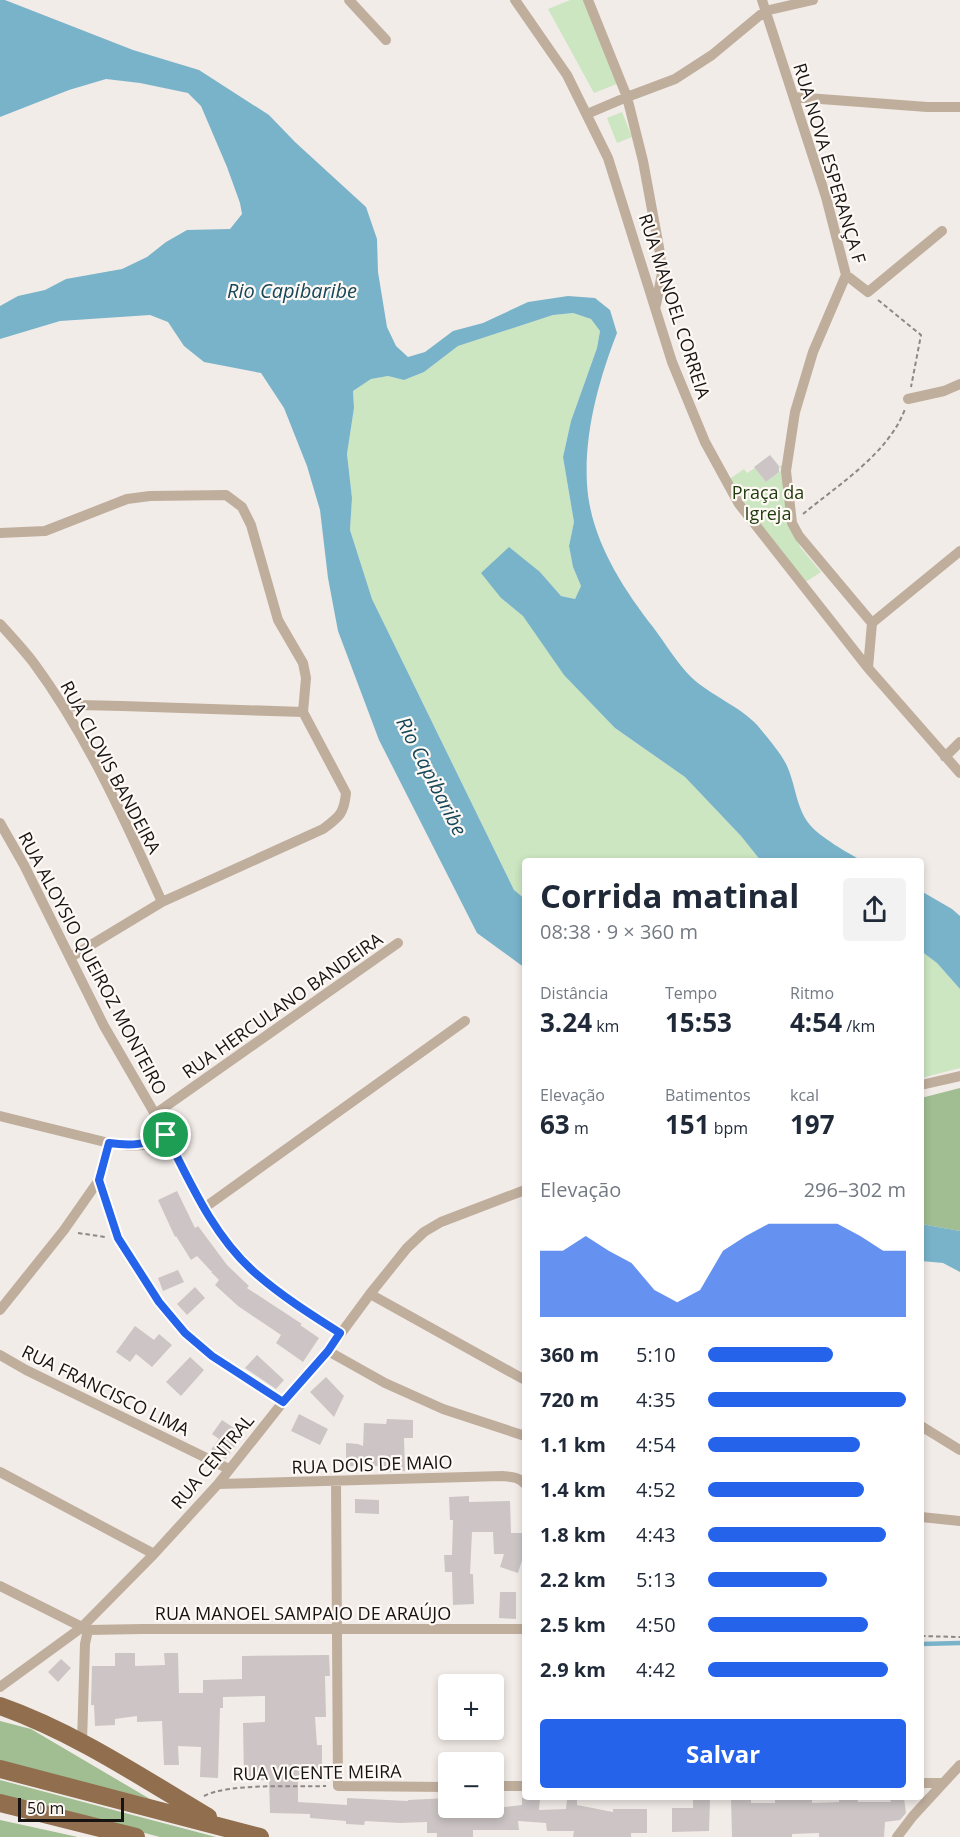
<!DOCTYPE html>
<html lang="pt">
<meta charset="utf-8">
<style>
:root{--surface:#fff;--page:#f2f2f3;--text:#1f2937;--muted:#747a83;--accent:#2563eb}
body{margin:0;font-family:"Open Sans",sans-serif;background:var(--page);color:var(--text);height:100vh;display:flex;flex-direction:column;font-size:22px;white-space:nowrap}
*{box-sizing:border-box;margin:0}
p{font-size:20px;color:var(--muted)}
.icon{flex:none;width:33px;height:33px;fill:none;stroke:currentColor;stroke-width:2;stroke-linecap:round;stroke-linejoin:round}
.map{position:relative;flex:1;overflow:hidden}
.drawer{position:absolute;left:522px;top:858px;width:402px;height:942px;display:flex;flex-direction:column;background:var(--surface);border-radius:6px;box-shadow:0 3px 9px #0003}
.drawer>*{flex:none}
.buttons{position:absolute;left:438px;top:1674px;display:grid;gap:12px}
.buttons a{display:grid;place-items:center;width:66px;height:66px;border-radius:6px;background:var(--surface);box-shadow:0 3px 9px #0003;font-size:30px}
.scale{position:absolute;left:18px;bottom:15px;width:106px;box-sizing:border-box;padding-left:6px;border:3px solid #161413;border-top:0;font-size:16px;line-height:21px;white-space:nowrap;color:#161413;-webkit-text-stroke:4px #fff9f5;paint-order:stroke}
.pin{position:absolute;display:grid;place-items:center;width:51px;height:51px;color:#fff;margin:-26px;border:3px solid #fff;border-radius:50%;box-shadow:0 2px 6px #0007}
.round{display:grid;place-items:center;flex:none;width:63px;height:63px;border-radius:6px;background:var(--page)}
.head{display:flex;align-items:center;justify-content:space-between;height:102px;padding:0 18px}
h1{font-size:33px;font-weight:700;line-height:45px}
.metrics{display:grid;grid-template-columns:repeat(3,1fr);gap:9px;height:102px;padding:6px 18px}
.metrics div{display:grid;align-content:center}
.metrics b{font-size:26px;font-weight:700}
.metrics small{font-size:16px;font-weight:400}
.metrics p{font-size:16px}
.chart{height:168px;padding:12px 18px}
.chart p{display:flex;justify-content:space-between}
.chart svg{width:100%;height:108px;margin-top:6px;fill:var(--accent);opacity:.7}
.button{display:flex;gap:12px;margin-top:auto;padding:12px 18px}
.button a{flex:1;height:69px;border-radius:6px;background:var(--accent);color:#fff;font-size:24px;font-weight:700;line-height:69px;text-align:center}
ul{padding:0 18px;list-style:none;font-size:20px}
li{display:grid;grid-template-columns:96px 72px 1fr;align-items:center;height:45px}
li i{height:15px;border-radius:8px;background:var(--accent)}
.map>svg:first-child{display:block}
.green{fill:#cbe6c0}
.forest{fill:#a0be92}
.water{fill:#79b3ca}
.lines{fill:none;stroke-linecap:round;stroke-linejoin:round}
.stream{stroke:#79b3ca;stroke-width:4.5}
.building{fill:#cdc5c5}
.path{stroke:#8d8886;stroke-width:2;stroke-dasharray:4.5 3;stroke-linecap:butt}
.minor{stroke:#c0ae9d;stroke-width:10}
.trunk{stroke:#906e4e;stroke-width:18}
.route-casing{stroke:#fff;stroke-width:12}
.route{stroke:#2563eb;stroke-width:8}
.labels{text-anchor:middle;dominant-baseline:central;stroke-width:4.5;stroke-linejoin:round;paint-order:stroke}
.street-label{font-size:18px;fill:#161413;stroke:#fff9f5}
.park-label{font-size:18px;fill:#1d3a0c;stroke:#fff9f5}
.water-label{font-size:20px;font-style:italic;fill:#17485a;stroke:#fff9f5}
</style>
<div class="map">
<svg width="960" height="1837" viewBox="0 0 960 1837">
<rect width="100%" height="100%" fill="#f2ece8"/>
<path class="green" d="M 570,0 L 583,0 L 619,83 L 594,93 L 548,9 Z
M 622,112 L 632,137 L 617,143 L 607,118 Z
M 573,313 L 591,319 L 600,331 L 597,348 L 571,421 L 563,457 L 574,522 L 569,546 L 573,567 L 581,586 L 575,599 L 561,596 L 540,572 L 501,598 L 523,616 L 615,728 L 685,777 L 741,836 L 761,861 L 525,861 L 525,899 L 514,890 L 372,599 L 350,530 L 352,498 L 347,454 L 354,408 L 353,391 L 371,379 L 388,376 L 404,380 L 424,372 L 458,346 L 553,315 Z
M 789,459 L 791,522 L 800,547 L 821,572 L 804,583 L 728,480 L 744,469 L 747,473 L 755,468 L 766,482 L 782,470 L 779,467 Z
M 921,951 L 937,963 L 960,989 L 960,1068 L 921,1078 Z"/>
<path class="forest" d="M 960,1088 L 960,1231 L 921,1224 L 921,1098 Z
M 0,1721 L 31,1729 L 150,1799 L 0,1762 Z
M 0,1780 L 216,1837 L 160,1837 L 0,1795 Z
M 0,1820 L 78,1837 L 0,1837 Z"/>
<path class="water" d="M 0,0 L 5,0 L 133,50 L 199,70 L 269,115 L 295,142 L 366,207 L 377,239 L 378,272 L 387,327 L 396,346 L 408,357 L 425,352 L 453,331 L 483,323 L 528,302 L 568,296 L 595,298 L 610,310 L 617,333 C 599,379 584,433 587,484 C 590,537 621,586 653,627 C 665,643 677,663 691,677 C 711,696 740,706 758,726 C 766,736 782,754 787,766 C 796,786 796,808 810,825 C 820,837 849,854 863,861 L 761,861 L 741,836 L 685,777 L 615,728 L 564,675 L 523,616 L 501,598 L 481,573 L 509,547 L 540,572 L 561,596 L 575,599 L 581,586 L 573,567 L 569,546 L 574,522 L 563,457 L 571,421 L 597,348 L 600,331 L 591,319 L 573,313 L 553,315 L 458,346 L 424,372 L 404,380 L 388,376 L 371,379 L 353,391 L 354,408 L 347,454 L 352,498 L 350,530 L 372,599 L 514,890 L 525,899 L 525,968 L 477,933 L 379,740 L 338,631 L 328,578 L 320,510 L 307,466 L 284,408 L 261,373 L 204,362 L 184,346 L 168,322 L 150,315 L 60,321 L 0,339 L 0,306 L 18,296 L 45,290 L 66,279 L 122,269 L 147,257 L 166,242 L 187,230 L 230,229 L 242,214 L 240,203 L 227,167 L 201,106 L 188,93 L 140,83 L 106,79 L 69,90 L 0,117 Z
M 921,891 L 952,909 L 960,916 L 960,989 L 937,963 L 921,951 Z
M 921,1224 L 960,1231 L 960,1272 L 943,1263 L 921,1261 Z"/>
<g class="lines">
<path class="stream" d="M 921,1644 L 960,1643"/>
</g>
<path class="building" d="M 770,455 L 779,466 L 779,472 L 766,482 L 754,467 Z
M 177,1191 L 195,1228 L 198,1226 L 227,1265 L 249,1286 L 247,1288 L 302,1324 L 300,1325 L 319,1338 L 303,1362 L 276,1343 L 281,1335 L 238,1306 L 215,1285 L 219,1280 L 211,1272 L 213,1271 L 211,1271 L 197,1256 L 191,1260 L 176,1236 L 175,1237 L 158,1200 Z
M 178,1270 L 184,1282 L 163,1291 L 158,1278 Z
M 195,1287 L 205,1298 L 187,1315 L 177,1304 Z
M 135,1326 L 154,1340 L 159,1334 L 172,1345 L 152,1367 L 136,1354 L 130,1362 L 116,1352 Z
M 257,1355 L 284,1380 L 276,1389 L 245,1368 Z
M 190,1357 L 204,1370 L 181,1396 L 166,1382 Z
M 326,1377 L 344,1396 L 334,1417 L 310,1392 Z
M 299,1414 L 328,1429 L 320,1445 L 291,1431 Z
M 387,1419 L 413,1420 L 413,1438 L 404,1438 L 405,1471 L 390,1472 L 390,1466 L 346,1466 L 346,1443 L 358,1444 L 363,1446 L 364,1423 L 386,1424 Z
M 222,1420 L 243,1434 L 226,1459 L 210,1451 L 219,1439 L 212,1434 Z
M 469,1496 L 469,1502 L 510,1501 L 511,1533 L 523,1533 L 524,1554 L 518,1573 L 500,1567 L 504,1554 L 494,1554 L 493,1532 L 472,1532 L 470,1574 L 473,1574 L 474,1604 L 453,1605 L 452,1572 L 445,1572 L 444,1555 L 452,1555 L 453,1520 L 450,1520 L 449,1497 Z
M 355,1499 L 379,1500 L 379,1514 L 355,1513 Z
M 500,1592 L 516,1592 L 516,1619 L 499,1618 Z
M 115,1653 L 135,1653 L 135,1666 L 165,1665 L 164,1653 L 178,1653 L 179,1693 L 203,1693 L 203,1680 L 242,1679 L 242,1656 L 329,1655 L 330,1676 L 325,1676 L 326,1717 L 315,1717 L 317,1745 L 322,1745 L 322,1777 L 298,1778 L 298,1802 L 347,1805 L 347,1798 L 408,1801 L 408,1800 L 448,1798 L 448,1808 L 496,1808 L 522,1805 L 522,1798 L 540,1799 L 539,1810 L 566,1809 L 567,1799 L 577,1800 L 577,1805 L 613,1812 L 613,1809 L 647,1809 L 647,1833 L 631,1833 L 631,1837 L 573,1837 L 574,1831 L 547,1831 L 546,1823 L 518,1821 L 519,1830 L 473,1830 L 473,1837 L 437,1837 L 437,1833 L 427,1833 L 427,1822 L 400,1823 L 365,1821 L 364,1825 L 346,1824 L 346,1821 L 310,1818 L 310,1814 L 270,1813 L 269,1780 L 244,1781 L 243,1723 L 265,1722 L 265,1696 L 223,1697 L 223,1708 L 220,1708 L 218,1778 L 200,1777 L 201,1747 L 178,1746 L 179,1765 L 164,1765 L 162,1721 L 137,1722 L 137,1716 L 115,1719 L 115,1725 L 95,1726 L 94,1705 L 91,1705 L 92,1666 L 115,1666 Z
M 61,1659 L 71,1668 L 58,1682 L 48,1672 Z
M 751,1797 L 751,1803 L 775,1803 L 775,1798 L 812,1800 L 812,1803 L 839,1802 L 839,1797 L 857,1797 L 858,1802 L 891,1802 L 890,1800 L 904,1798 L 906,1813 L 900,1820 L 885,1822 L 884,1837 L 819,1837 L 819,1833 L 792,1834 L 792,1837 L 732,1837 L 731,1798 Z
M 693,1799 L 710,1799 L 709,1831 L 672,1832 L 672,1808 L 693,1808 Z"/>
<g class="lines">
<path class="path" d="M 878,300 L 921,335 L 911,387
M 803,514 C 838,485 889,453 905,409
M 78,1233 L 105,1237
M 921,1636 L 960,1637
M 204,1796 C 228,1783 296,1787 326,1786"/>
<path class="minor" d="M 349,0 L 386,40
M 515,0 L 567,75 L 608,158 L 672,362 L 705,442 L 739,504 L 868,668
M 762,0 L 826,197 L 846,275 L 813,352 L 795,412 L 786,471 L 792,523 L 799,536 L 872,623
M 794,97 L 927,107 L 960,107
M 587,114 L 627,97 L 588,0
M 846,275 L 868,292 L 942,231
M 656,305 L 662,273 L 660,253 L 643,161 L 627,97 L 675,79 L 712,55 L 765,11 L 813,0
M 908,399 L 944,391 L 960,384
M 0,533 L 45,531 L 127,499 L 150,496 L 226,495 L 242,507 L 251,525 L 278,620 L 303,663 L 306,678 L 303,712
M 872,623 L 868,668 L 960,773
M 872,623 L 960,551
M 0,624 C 11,636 23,649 33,662 C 87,735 125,820 162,902
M 64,708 L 80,705 L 122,706 L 303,712
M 945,757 L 960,742
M 0,823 L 24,865 L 104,1026 L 155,1114 L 204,1208 L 226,1241 L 252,1270 L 283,1296 L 340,1333
M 71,957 L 162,902 L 323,829 C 339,817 344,814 346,793 L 303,712
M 921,1085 L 960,1076
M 155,1114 L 398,943
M 0,1116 L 109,1143 L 128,1146 L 144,1145 L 166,1135
M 99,1180 L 118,1238 L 159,1302 L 185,1333 L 212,1356 L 283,1402
M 204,1208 L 465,1021
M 370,1294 L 525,1380
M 0,1310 L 64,1230 L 99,1180 L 109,1143
M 328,1351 L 385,1383 L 443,1409 L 525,1436
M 0,1355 L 26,1370 L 229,1469
M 921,1426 L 960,1450
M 0,1472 L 154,1554
M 336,1482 L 338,1786 L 448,1787
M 218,1484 L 502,1476 C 512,1477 519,1477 525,1484
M 921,1517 L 960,1521
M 0,1586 L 88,1630 L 142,1629 L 525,1629
M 0,1687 L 81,1628 L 154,1554 L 218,1484 L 283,1402 L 328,1351 L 370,1294 L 407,1248 L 424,1232 L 441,1222 L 525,1190
M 82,1742 L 85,1644 L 88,1630
M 921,1783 L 942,1783
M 494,1786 L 525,1786
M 897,1837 L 913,1816 L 960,1765"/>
<path class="trunk" d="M 0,1706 C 74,1732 141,1777 208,1817
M 0,1769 L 260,1837
M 0,1803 L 136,1837"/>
</g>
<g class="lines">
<defs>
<path id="route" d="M 166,1135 C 190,1182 213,1235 253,1271 C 280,1295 310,1314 340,1333 L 328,1351 L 283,1402 L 212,1356 L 185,1333 L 159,1302 L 118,1238 L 99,1180 L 109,1143 C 131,1146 146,1145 166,1135 Z"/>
</defs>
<use href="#route" class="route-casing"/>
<use href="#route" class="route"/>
</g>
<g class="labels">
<g class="street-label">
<text transform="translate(830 163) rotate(73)">RUA NOVA ESPERANÇA F</text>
<text transform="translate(675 306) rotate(72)">RUA MANOEL CORREIA</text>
<text transform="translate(111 767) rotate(62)">RUA CLOVIS BANDEIRA</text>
<text transform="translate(93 963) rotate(62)">RUA ALOYSIO QUEIROZ MONTEIRO</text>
<text transform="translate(282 1005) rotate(-35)">RUA HERCULANO BANDEIRA</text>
<text transform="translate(106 1390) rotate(26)">RUA FRANCISCO LIMA</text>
<text transform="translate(212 1461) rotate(-50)">RUA CENTRAL</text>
<text transform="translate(372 1464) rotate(-2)">RUA DOIS DE MAIO</text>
<text x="303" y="1613">RUA MANOEL SAMPAIO DE ARAÚJO</text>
<text transform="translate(317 1772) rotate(-1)">RUA VICENTE MEIRA</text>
</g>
<g class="park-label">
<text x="768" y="492">Praça da<tspan x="768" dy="21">Igreja</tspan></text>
</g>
<g class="water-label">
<text x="292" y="290">Rio Capibaribe</text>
<text transform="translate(432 776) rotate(63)">Rio Capibaribe</text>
</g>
</g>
</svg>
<div class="buttons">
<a>+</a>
<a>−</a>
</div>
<div class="scale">50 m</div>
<div class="pin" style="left:166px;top:1135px;background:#1e9e55"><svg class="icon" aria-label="arrive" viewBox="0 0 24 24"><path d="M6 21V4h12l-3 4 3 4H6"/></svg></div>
<section class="drawer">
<div class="head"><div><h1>Corrida matinal</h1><p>08:38 · 9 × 360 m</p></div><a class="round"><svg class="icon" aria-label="share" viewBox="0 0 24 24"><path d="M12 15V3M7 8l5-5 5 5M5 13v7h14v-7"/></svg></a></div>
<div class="metrics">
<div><p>Distância</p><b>3.24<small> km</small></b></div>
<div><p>Tempo</p><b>15:53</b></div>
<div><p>Ritmo</p><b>4:54<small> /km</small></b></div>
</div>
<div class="metrics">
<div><p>Elevação</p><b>63<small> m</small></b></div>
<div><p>Batimentos</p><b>151<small> bpm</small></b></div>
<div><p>kcal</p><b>197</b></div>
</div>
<div class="chart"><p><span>Elevação</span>296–302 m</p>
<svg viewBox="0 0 160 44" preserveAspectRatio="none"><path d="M0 44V17L10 17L20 11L30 17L40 22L50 33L60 38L70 33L80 17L90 11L100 6L110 6L120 6L130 6L140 11L150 17L160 17V44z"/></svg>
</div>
<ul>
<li><b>360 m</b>5:10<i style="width:63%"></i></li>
<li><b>720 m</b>4:35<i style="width:100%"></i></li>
<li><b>1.1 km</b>4:54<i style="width:77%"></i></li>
<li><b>1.4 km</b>4:52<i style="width:79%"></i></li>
<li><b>1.8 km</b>4:43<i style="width:90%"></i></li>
<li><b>2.2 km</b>5:13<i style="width:60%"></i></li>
<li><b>2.5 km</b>4:50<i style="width:81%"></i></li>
<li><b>2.9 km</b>4:42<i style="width:91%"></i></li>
</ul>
<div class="button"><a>Salvar</a></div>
</section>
</div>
